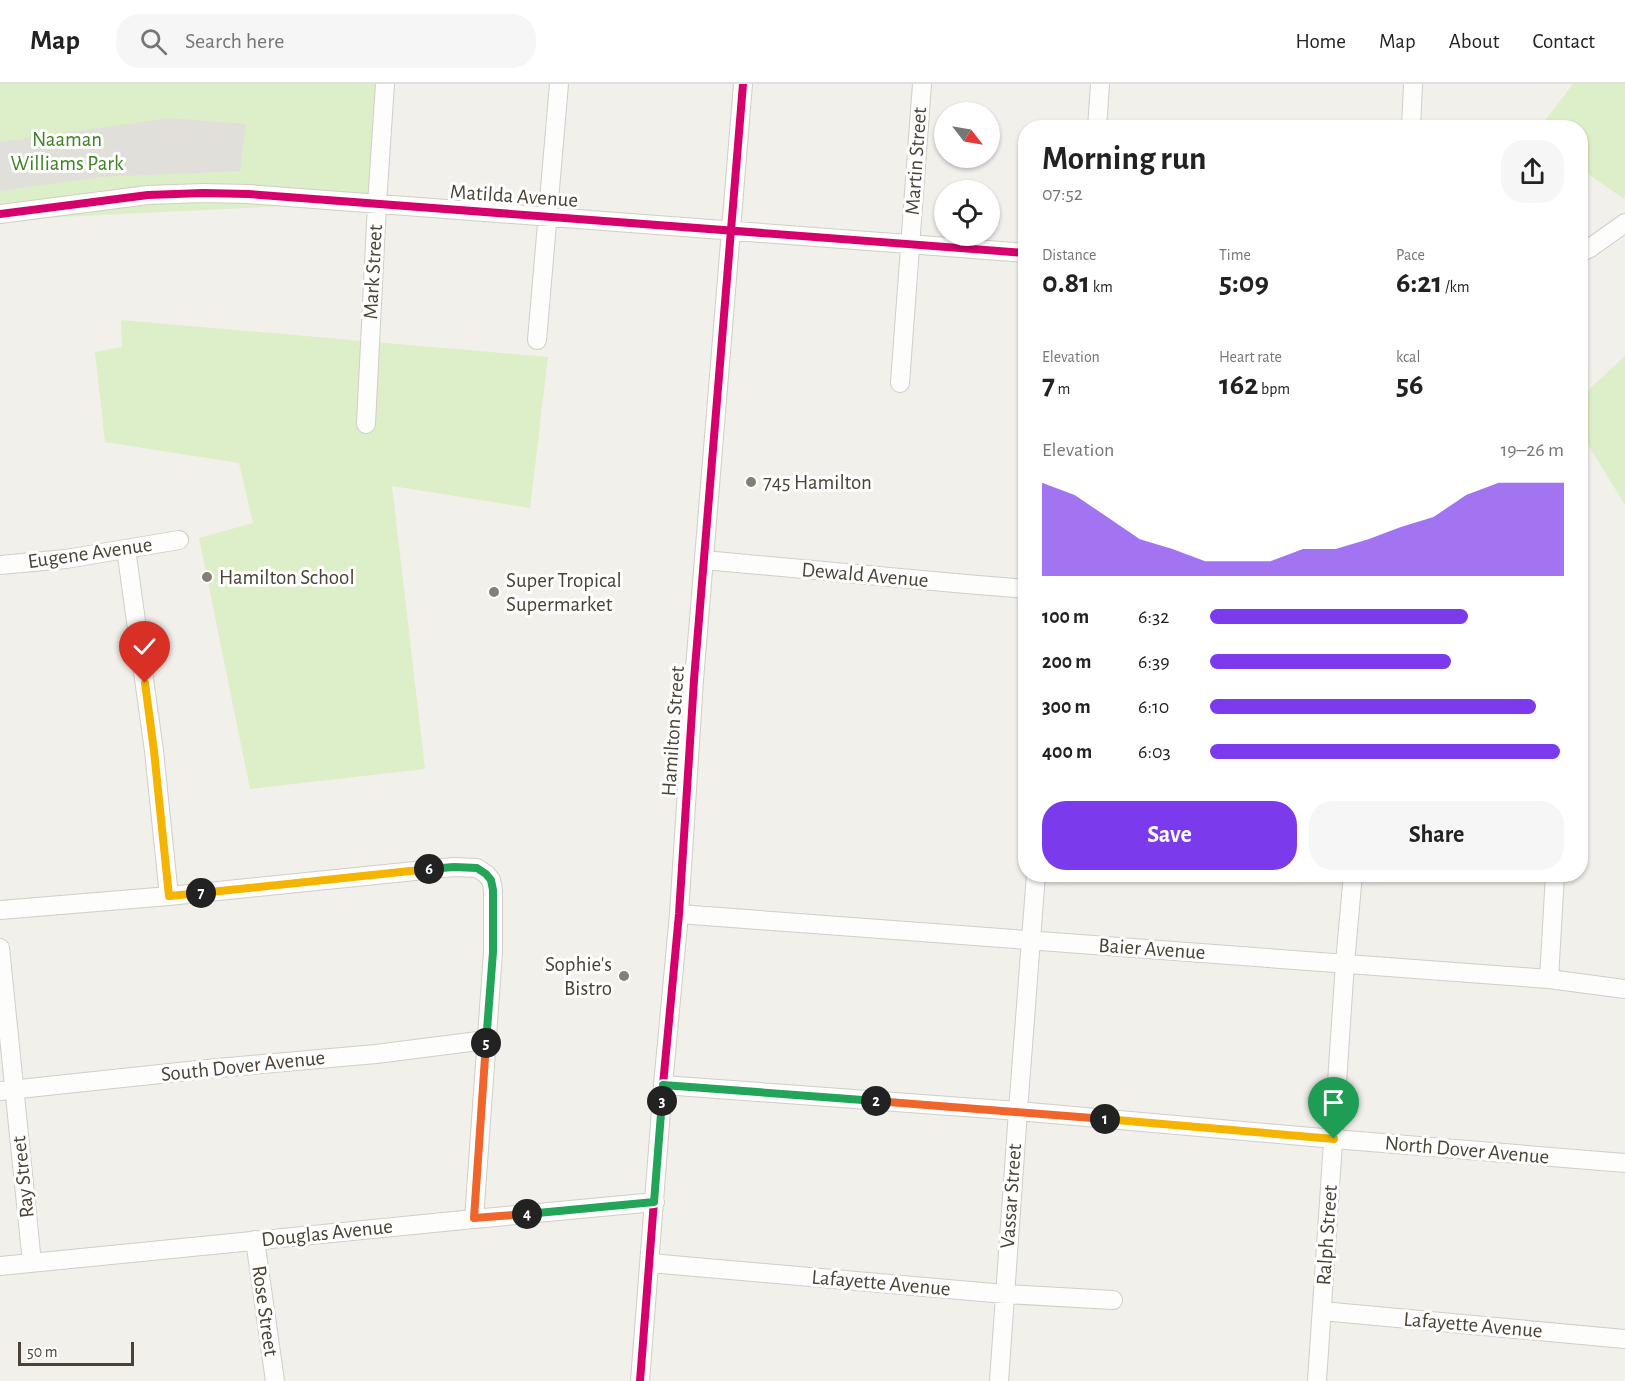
<!DOCTYPE html>
<meta charset="utf-8">
<style>
:root{--surface:#fff;--page:#f6f6f6;--text:#222;--muted:#767676;--line:#e0e0e0;--accent:#7c3aed}
body{margin:0;font-family:"Alegreya Sans",sans-serif;background:var(--page);color:var(--text);height:100vh;display:flex;flex-direction:column;font-size:22px;white-space:nowrap}
*{box-sizing:border-box;margin:0}
p{font-size:20px;color:var(--muted)}
.icon{flex:none;width:33px;height:33px;fill:none;stroke:currentColor;stroke-width:2;stroke-linecap:round;stroke-linejoin:round}
.map{position:relative;flex:1;overflow:hidden}
.sheet{position:absolute;left:1018px;top:36px;width:570px;height:762px;display:flex;flex-direction:column;background:var(--surface);border-radius:24px;box-shadow:0 2px 4px #0004}
.sheet>*{flex:none}
.needle{width:39px;rotate:121deg}
.fabs{position:absolute;left:934px;top:18px;display:grid;gap:12px}
.fabs a{display:grid;place-items:center;width:66px;height:66px;border-radius:50%;background:var(--surface);box-shadow:0 2px 4px #0004;font-size:30px}
.scale{position:absolute;left:18px;bottom:15px;width:116px;box-sizing:border-box;padding-left:6px;border:3px solid #4a4335;border-top:0;font-size:16px;line-height:21px;white-space:nowrap;color:#4a4335;-webkit-text-stroke:4px #fff;paint-order:stroke}
.pin{position:absolute;display:grid;place-items:center;width:51px;height:51px;color:#fff;margin:-62px -26px;border-radius:50% 50% 50% 0;rotate:-45deg;box-shadow:0 0 6px #0007}
.pin .icon{rotate:45deg}
.km{position:absolute;width:30px;height:30px;margin:-15px;border-radius:50%;background:#222;color:#fff;font-size:16px;line-height:30px;text-align:center}
.round{display:grid;place-items:center;flex:none;width:63px;height:63px;border-radius:24px;background:var(--page)}
.headline{display:flex;align-items:center;justify-content:space-between;height:102px;padding:0 24px}
h1{font-size:33px;font-weight:700;line-height:45px}
.figures{display:grid;grid-template-columns:repeat(3,1fr);gap:9px;height:102px;padding:6px 24px}
.figures div{display:grid;align-content:center}
.figures b{font-size:30px;font-weight:700}
.figures small{font-size:16px;font-weight:400}
.figures p{font-size:16px}
.chart{height:168px;padding:12px 24px}
.chart p{display:flex;justify-content:space-between}
.chart svg{width:100%;height:108px;margin-top:6px;fill:var(--accent);opacity:.7}
.action{display:flex;gap:12px;margin-top:auto;padding:12px 24px}
.action a{flex:1;height:69px;border-radius:24px;background:var(--accent);color:#fff;font-size:24px;font-weight:700;line-height:69px;text-align:center}
.action a+a{background:var(--page);color:var(--text)}
ul{padding:0 24px;list-style:none;font-size:20px}
li{display:grid;grid-template-columns:96px 72px 1fr;align-items:center;height:45px}
li i{height:15px;border-radius:8px;background:var(--accent)}
header{display:flex;align-items:center;gap:36px;box-sizing:border-box;height:84px;padding:0 30px;background:var(--surface);border-bottom:2px solid var(--line)}
header strong{font-size:28px}
nav{display:flex;gap:33px;margin-inline-start:auto;font-size:21px}
.search{width:420px;height:54px;background:var(--page);display:flex;align-items:center;gap:15px;box-sizing:border-box;padding:0 21px;border-radius:24px;color:var(--muted);font-size:22px}
.map>svg:first-child{display:block}
.green{fill:#ddefc8}
.parking{fill:#e1dfda}
.lines{fill:none;stroke-linecap:round;stroke-linejoin:round}
.minor-casing{stroke:#d0cec8;stroke-width:20}
.minor{stroke:#fdfdfc;stroke-width:18}
.cycleway-casing{stroke:#fff;stroke-width:11}
.cycleway{stroke:#d6006c;stroke-width:8}
.split-1-casing{stroke:#fff;stroke-width:12}
.split-2-casing{stroke:#fff;stroke-width:12}
.split-3-casing{stroke:#fff;stroke-width:12}
.split-4-casing{stroke:#fff;stroke-width:12}
.split-5-casing{stroke:#fff;stroke-width:12}
.split-6-casing{stroke:#fff;stroke-width:12}
.split-7-casing{stroke:#fff;stroke-width:12}
.split-8-casing{stroke:#fff;stroke-width:12}
.split-1{stroke:#f5b400;stroke-width:8}
.split-2{stroke:#f0652b;stroke-width:8}
.split-3{stroke:#22a559;stroke-width:8}
.split-4{stroke:#22a559;stroke-width:8}
.split-5{stroke:#f0652b;stroke-width:8}
.split-6{stroke:#22a559;stroke-width:8}
.split-7{stroke:#f5b400;stroke-width:8}
.split-8{stroke:#f5b400;stroke-width:8}
.poi-dot{fill:#858074;stroke:#fff;stroke-width:2}
.labels{text-anchor:middle;dominant-baseline:central;stroke-width:6;stroke-linejoin:round;paint-order:stroke}
.park-label{font-size:21px;fill:#3e8321;stroke:#fff}
.street-label{font-size:21px;fill:#4a4335;stroke:#fff}
.poi-label{font-size:21px;fill:#4a4335;stroke:#fff;text-anchor:start}
</style>
<header>
<strong>Map</strong>
<div class="search"><svg class="icon" aria-label="search" viewBox="0 0 24 24"><circle cx="10" cy="10" r="6"/><path d="M15 15l6 6"/></svg>Search here</div>
<nav><a>Home</a><a>Map</a><a>About</a><a>Contact</a></nav>
</header>
<div class="map">
<svg width="1625" height="1297" viewBox="0 0 1625 1297">
<rect width="100%" height="100%" fill="#f2f0ea"/>
<path class="green" d="M 0,0 L 378,0 L 369,118 L 0,136 Z
M 1573,0 L 1625,0 L 1625,113 L 1624,115 L 1581,85 L 1581,44 L 1540,43 Z
M 121,236 L 548,273 L 530,424 L 392,402 L 425,685 L 250,705 L 199,454 L 253,439 L 239,379 L 105,358 L 95,268 L 122,263 Z
M 1625,272 L 1625,421 L 1581,349 L 1581,313 Z"/>
<path class="parking" d="M 169,34 L 246,40 L 240,87 L 101,93 L 0,107 L 0,58 Z"/>
<g class="lines">
<defs>
<path id="minor" d="M 1097,44 L 1100,0
M 1411,44 L 1413,0
M 0,130 L 148,111 L 203,109 L 248,110 L 1026,169
M 1581,168 L 1590,164 L 1625,139
M 537,256 L 559,0
M 900,299 L 922,0
M 366,340 L 377,120 L 385,0
M 126,465 L 154,667 L 169,812
M 704,476 L 966,500 L 1026,505
M 0,481 L 66,475 L 179,456
M 0,826 L 169,812 L 454,783 L 477,784 L 486,790 L 491,796 L 493,806 L 493,868 L 474,1135
M 679,830 L 1549,895 L 1625,905
M 0,864 L 32,1179
M 1549,895 L 1555,790
M 663,1001 L 1018,1027 L 1334,1055 L 1625,1079
M 0,1007 L 207,985 L 376,970 L 486,956
M 255,1156 L 275,1297
M 650,1179 L 1005,1210 L 1113,1216
M 0,1182 L 474,1135 L 655,1118
M 1322,1227 L 1625,1255
M 640,1297 L 663,1001 L 679,830 L 694,596 L 743,0
M 999,1297 L 1018,1027 L 1036,790
M 1317,1297 L 1345,879 L 1353,790"/>
</defs>
<use href="#minor" class="minor-casing"/>
<use href="#minor" class="minor"/>
<defs>
<path id="cycleway" d="M 0,130 L 148,111 L 203,109 L 248,110 L 1026,169
M 640,1297 L 663,1001 L 679,830 L 694,596 L 743,0"/>
</defs>
<use href="#cycleway" class="cycleway-casing"/>
<use href="#cycleway" class="cycleway"/>
</g>
<g class="lines">
<defs>
<path id="split-1" d="M 1105,1035 L 1334,1055"/>
<path id="split-2" d="M 876,1017 L 1105,1035"/>
<path id="split-3" d="M 662,1017 L 663,1001 L 876,1017"/>
<path id="split-4" d="M 527,1130 L 654,1118 L 662,1017"/>
<path id="split-5" d="M 486,959 L 474,1134 L 527,1130"/>
<path id="split-6" d="M 429,785 L 454,783 L 477,784 L 486,790 L 491,796 L 493,806 L 493,868 L 486,959"/>
<path id="split-7" d="M 201,809 L 429,785"/>
<path id="split-8" d="M 145,599 L 154,667 L 169,812 L 201,809"/>
</defs>
<use href="#split-1" class="split-1-casing"/>
<use href="#split-2" class="split-2-casing"/>
<use href="#split-3" class="split-3-casing"/>
<use href="#split-4" class="split-4-casing"/>
<use href="#split-5" class="split-5-casing"/>
<use href="#split-6" class="split-6-casing"/>
<use href="#split-7" class="split-7-casing"/>
<use href="#split-8" class="split-8-casing"/>
<use href="#split-1" class="split-1"/>
<use href="#split-2" class="split-2"/>
<use href="#split-3" class="split-3"/>
<use href="#split-4" class="split-4"/>
<use href="#split-5" class="split-5"/>
<use href="#split-6" class="split-6"/>
<use href="#split-7" class="split-7"/>
<use href="#split-8" class="split-8"/>
</g>
<g class="poi-dot">
<circle cx="751" cy="398" r="6"/>
<circle cx="207" cy="493" r="6"/>
<circle cx="494" cy="508" r="6"/>
<circle cx="624" cy="892" r="6"/>
</g>
<g class="labels">
<g class="park-label">
<text x="67" y="55">Naaman<tspan x="67" dy="24">Williams Park</tspan></text>
</g>
<g class="street-label">
<text transform="translate(916 77) rotate(-86)">Martin Street</text>
<text transform="translate(514 112) rotate(4)">Matilda Avenue</text>
<text transform="translate(373 188) rotate(-87)">Mark Street</text>
<text transform="translate(90 469) rotate(-8)">Eugene Avenue</text>
<text transform="translate(865 491) rotate(5)">Dewald Avenue</text>
<text transform="translate(673 647) rotate(-86)">Hamilton Street</text>
<text transform="translate(1152 865) rotate(4)">Baier Avenue</text>
<text transform="translate(243 982) rotate(-6)">South Dover Avenue</text>
<text transform="translate(1467 1066) rotate(5)">North Dover Avenue</text>
<text transform="translate(23 1093) rotate(-96)">Ray Street</text>
<text transform="translate(1011 1112) rotate(-86)">Vassar Street</text>
<text transform="translate(327 1149) rotate(-6)">Douglas Avenue</text>
<text transform="translate(1327 1151) rotate(-86)">Ralph Street</text>
<text transform="translate(881 1199) rotate(5)">Lafayette Avenue</text>
<text transform="translate(265 1227) rotate(82)">Rose Street</text>
<text transform="translate(1473 1241) rotate(5)">Lafayette Avenue</text>
</g>
<g class="poi-label">
<text x="763" y="398">745 Hamilton</text>
<text x="219" y="493">Hamilton School</text>
<text x="506" y="496">Super Tropical<tspan x="506" dy="24">Supermarket</tspan></text>
<text x="612" y="880" text-anchor="end">Sophie's<tspan x="612" dy="24">Bistro</tspan></text>
</g>
</g>
</svg>
<div class="fabs">
<a><svg class="needle" viewBox="-14 -14 28 28"><path d="M0-13l5 13h-10z" fill="#e53935"/><path d="M0 13l5-13h-10z" fill="#767676"/></svg></a>
<a><svg class="icon" aria-label="locate" viewBox="0 0 24 24"><circle cx="12" cy="12" r="6"/><path d="M12 2v4M12 18v4M2 12h4M18 12h4"/></svg></a>
</div>
<div class="scale">50 m</div>
<div class="pin" style="left:1334px;top:1055px;background:#1e9e55"><svg class="icon" aria-label="arrive" viewBox="0 0 24 24"><path d="M6 21V4h12l-3 4 3 4H6"/></svg></div>
<div class="pin" style="left:145px;top:599px;background:#d93025"><svg class="icon" aria-label="check" viewBox="0 0 24 24"><path d="M5 12l5 5 9-10"/></svg></div>
<b class="km" style="left:1105px;top:1035px">1</b>
<b class="km" style="left:876px;top:1017px">2</b>
<b class="km" style="left:662px;top:1017px">3</b>
<b class="km" style="left:527px;top:1130px">4</b>
<b class="km" style="left:486px;top:959px">5</b>
<b class="km" style="left:429px;top:785px">6</b>
<b class="km" style="left:201px;top:809px">7</b>
<section class="sheet">
<div class="headline"><div><h1>Morning run</h1><p>07:52</p></div><a class="round"><svg class="icon" aria-label="share" viewBox="0 0 24 24"><path d="M12 15V3M7 8l5-5 5 5M5 13v7h14v-7"/></svg></a></div>
<div class="figures">
<div><p>Distance</p><b>0.81<small> km</small></b></div>
<div><p>Time</p><b>5:09</b></div>
<div><p>Pace</p><b>6:21<small> /km</small></b></div>
</div>
<div class="figures">
<div><p>Elevation</p><b>7<small> m</small></b></div>
<div><p>Heart rate</p><b>162<small> bpm</small></b></div>
<div><p>kcal</p><b>56</b></div>
</div>
<div class="chart"><p><span>Elevation</span>19–26 m</p>
<svg viewBox="0 0 160 44" preserveAspectRatio="none"><path d="M0 44V6L10 11L20 20L30 29L40 33L50 38L60 38L70 38L80 33L90 33L100 29L110 24L120 20L130 11L140 6L150 6L160 6V44z"/></svg>
</div>
<ul>
<li><b>100 m</b>6:32<i style="width:73%"></i></li>
<li><b>200 m</b>6:39<i style="width:68%"></i></li>
<li><b>300 m</b>6:10<i style="width:92%"></i></li>
<li><b>400 m</b>6:03<i style="width:99%"></i></li>
</ul>
<div class="action"><a>Save</a><a>Share</a></div>
</section>
</div>
